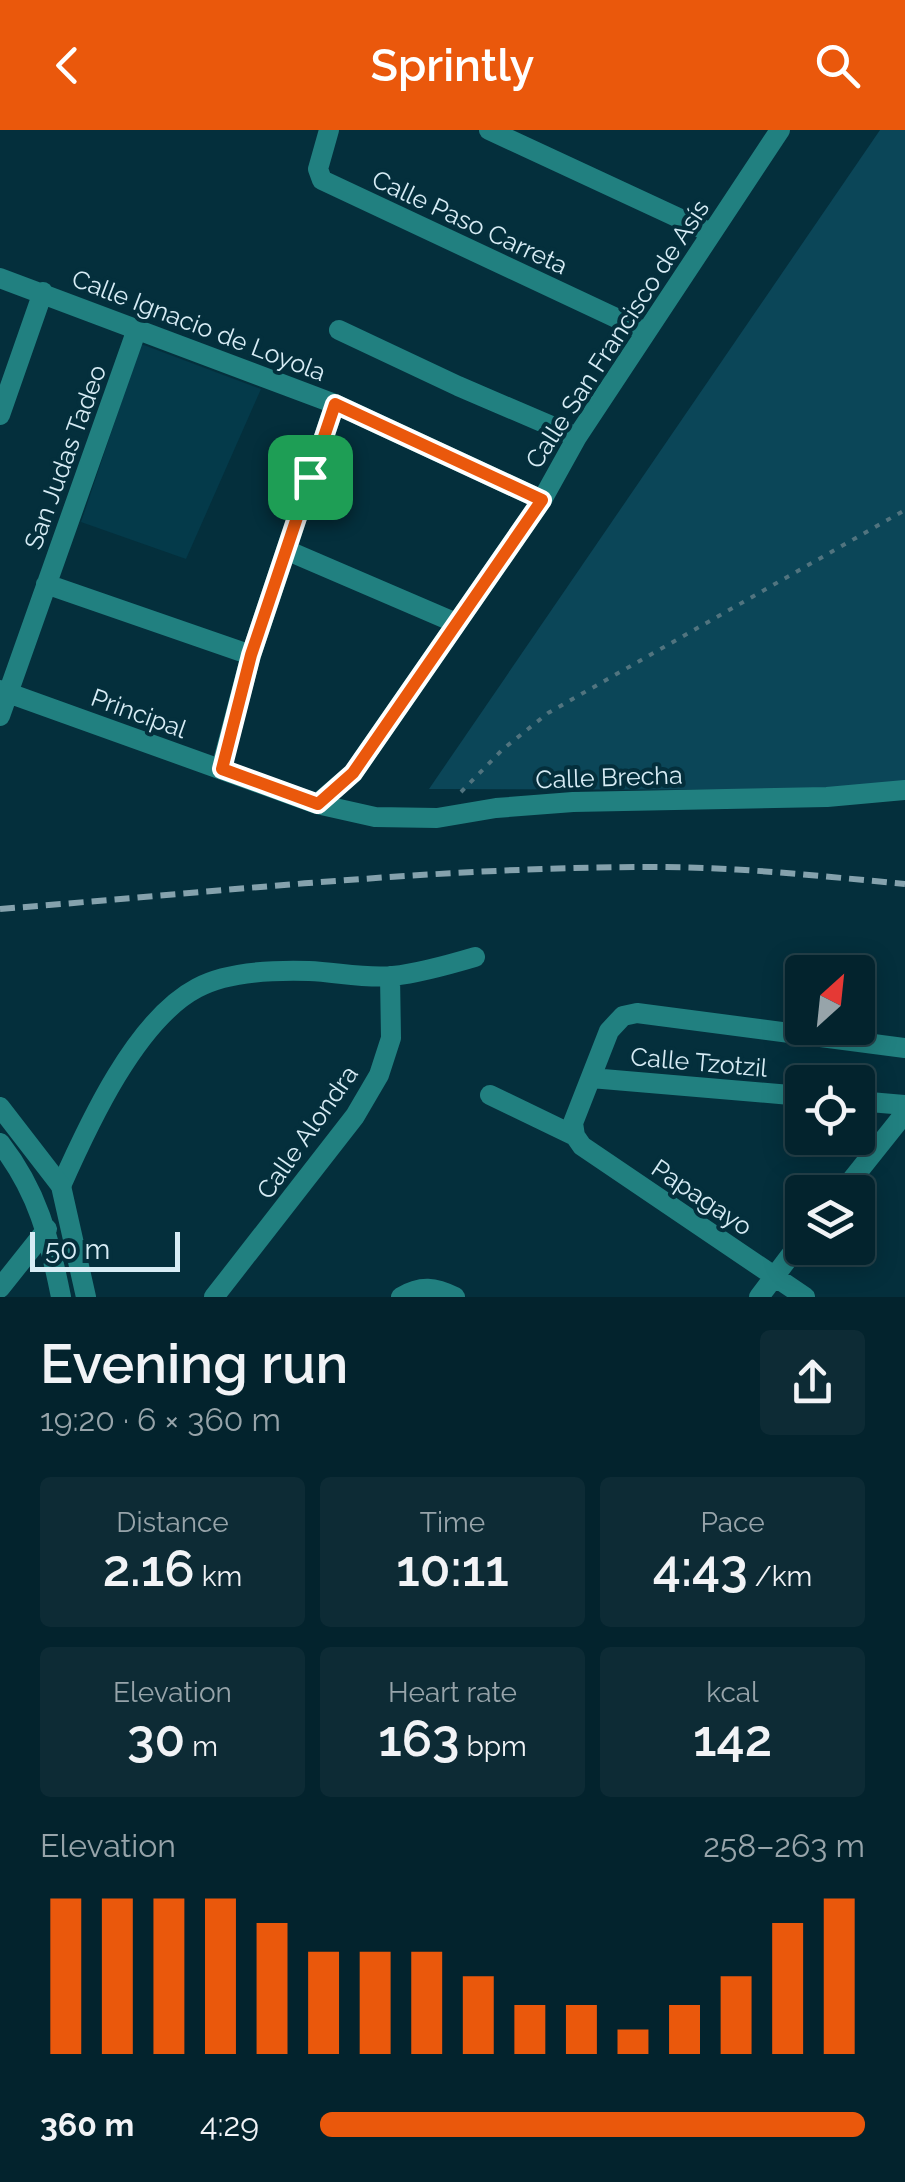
<!DOCTYPE html>
<meta charset="utf-8">
<style>
:root{--surface:#03232d;--page:#0d2b35;--text:#f1f3f6;--muted:#97a4aa;--line:#244049;--accent:#ea580c}
body{margin:0;font-family:Raleway,sans-serif;background:var(--page);color:var(--text);height:100vh;display:flex;flex-direction:column;font-size:38px;white-space:nowrap}
*{box-sizing:border-box;margin:0}
p{font-size:32px;color:var(--muted)}
.icon{flex:none;width:55px;height:55px;fill:none;stroke:currentColor;stroke-width:2;stroke-linecap:round;stroke-linejoin:round}
.map{position:relative;height:1167px;overflow:hidden}
.panel{display:flex;flex-direction:column;background:var(--surface);flex:1}
.panel>*{flex:none}
.needle{width:65px;rotate:27deg}
.tools{position:absolute;left:785px;top:825px;display:grid;gap:20px}
.tools a{display:grid;place-items:center;width:90px;height:90px;border-radius:10px;background:var(--surface);box-shadow:0 5px 25px #0003,0 0 0 2px var(--line);font-size:50px}
.scale{position:absolute;left:30px;bottom:25px;width:150px;box-sizing:border-box;padding-left:10px;border:5px solid #d7ecf5;border-top:0;font-size:28px;line-height:35px;white-space:nowrap;color:#d7ecf5;-webkit-text-stroke:8px #042f3c;paint-order:stroke}
.pin{position:absolute;display:grid;place-items:center;width:85px;height:85px;color:#fff;margin:-42px;border-radius:20px;box-shadow:0 5px 15px #0006}
.round{display:grid;place-items:center;flex:none;width:105px;height:105px;border-radius:10px;background:var(--page)}
.summary{display:flex;align-items:center;justify-content:space-between;height:170px;padding:0 40px}
h1{font-size:55px;font-weight:600;line-height:75px}
.metrics{display:grid;grid-template-columns:repeat(3,1fr);gap:15px;height:170px;padding:10px 40px}
.metrics div{display:grid;align-content:center;border-radius:10px;background:var(--page);text-align:center}
.metrics b{font-size:50px;font-weight:600}
.metrics small{font-size:28px;font-weight:400}
.metrics p{font-size:28px}
.chart{height:280px;padding:20px 40px}
.chart p{display:flex;justify-content:space-between}
.chart svg{width:100%;height:180px;margin-top:10px;stroke:var(--accent);stroke-width:6}
ul{padding:0 40px;list-style:none;font-size:32px}
li{display:grid;grid-template-columns:160px 120px 1fr;align-items:center;height:75px}
li i{height:25px;border-radius:12px;background:var(--accent)}
header{display:flex;justify-content:space-between;align-items:center;height:130px;padding:0 40px;background:var(--accent);color:#fff;font-size:45px;font-weight:600}
.map>svg:first-child{display:block}
.built{fill:#043a4a}
.green{fill:#0b4658}
.lines{fill:none;stroke-linecap:round;stroke-linejoin:round}
.path{stroke:#51747f;stroke-width:4;stroke-dasharray:5 8;stroke-linecap:butt}
.minor{stroke:#218080;stroke-width:20}
.tertiary{stroke:#218080;stroke-width:20}
.rail{stroke:#85a2ad;stroke-width:6;stroke-dasharray:15 8;stroke-linecap:butt}
.route-casing{stroke:#fff;stroke-width:20}
.route{stroke:#ea580c;stroke-width:12}
.labels{text-anchor:middle;dominant-baseline:central;stroke-width:8;stroke-linejoin:round;paint-order:stroke}
.street-label{font-size:25px;fill:#d7ecf5;stroke:#042f3c}
</style>
<header><svg class="icon" aria-label="back" viewBox="0 0 24 24"><path d="M15 5l-7 7 7 7"/></svg>Sprintly<svg class="icon" aria-label="search" viewBox="0 0 24 24"><circle cx="10" cy="10" r="6"/><path d="M15 15l6 6"/></svg></header>
<div class="map">
<svg width="905" height="1167" viewBox="0 0 905 1167">
<rect width="100%" height="100%" fill="#042f3c"/>
<path class="built" d="M 141,214 L 261,259 L 186,429 L 81,392 Z"/>
<path class="green" d="M 880,0 L 905,0 L 905,660 L 429,659 Z"/>
<g class="lines">
<path class="path" d="M 461,662 L 503,619 L 548,583 L 905,380"/>
<path class="minor" d="M 329,0 L 318,39 L 322,50 L 646,202
M 489,0 L 711,103
M 0,148 L 335,274 L 542,370
M 339,200 L 458,256 L 577,307
M 0,285 L 43,162
M 286,420 L 456,493
M 46,454 L 251,525
M 0,560 L 317,674 L 375,687 L 437,688 L 496,678 L 573,672 L 827,667 L 905,660
M 0,586 L 137,199
M 221,639 L 251,525 L 335,274
M 317,674 L 353,643 L 542,370 L 577,307 L 780,0
M 591,948 L 802,966
M 490,965 L 575,1006 L 582,1016 L 805,1167
M 858,971 L 905,975
M 575,1006 L 573,993 L 609,901 L 623,886 L 637,883 L 905,918
M 61,1056 C 88,995 136,890 197,858 C 228,841 275,840 309,841 C 336,842 366,849 393,846 C 420,843 448,835 475,827
M 842,1062 L 905,983
M 0,1158 L 47,1099
M 214,1167 L 355,986 L 379,945 L 391,908 L 390,846
M 401,1167 C 421,1155 435,1157 455,1167
M 759,1167 L 802,1110"/>
<path class="tertiary" d="M 0,977 L 61,1056 L 86,1167
M 0,1013 C 38,1062 49,1107 61,1167"/>
<path class="rail" d="M 0,779 C 217,762 436,737 654,737 C 738,737 821,746 905,754"/>
</g>
<g class="lines">
<defs>
<path id="route" d="M 335,274 L 542,370 L 353,643 L 318,674 L 222,639 L 251,525 Z"/>
</defs>
<use href="#route" class="route-casing"/>
<use href="#route" class="route"/>
</g>
<g class="labels">
<g class="street-label">
<text transform="translate(470 92) rotate(25)">Calle Paso Carreta</text>
<text transform="translate(199 195) rotate(21)">Calle Ignacio de Loyola</text>
<text transform="translate(617 204) rotate(-57)">Calle San Francisco de Asís</text>
<text transform="translate(65 327) rotate(-70)">San Judas Tadeo</text>
<text transform="translate(139 583) rotate(20)">Principal</text>
<text transform="translate(609 647) rotate(-2)">Calle Brecha</text>
<text transform="translate(699 932) rotate(5)">Calle Tzotzil</text>
<text transform="translate(307 1002) rotate(-55)">Calle Alondra</text>
<text transform="translate(702 1067) rotate(34)">Papagayo</text>
</g>
</g>
</svg>
<div class="tools">
<a><svg class="needle" viewBox="-14 -14 28 28"><path d="M0-13l5 13h-10z" fill="#e53935"/><path d="M0 13l5-13h-10z" fill="#97a4aa"/></svg></a>
<a><svg class="icon" aria-label="locate" viewBox="0 0 24 24"><circle cx="12" cy="12" r="6"/><path d="M12 2v4M12 18v4M2 12h4M18 12h4"/></svg></a>
<a><svg class="icon" aria-label="layers" viewBox="0 0 24 24"><path d="M12 4l9 5-9 5-9-5zM3 14l9 5 9-5"/></svg></a>
</div>
<div class="scale">50 m</div>
<div class="pin" style="left:310px;top:347px;background:#1e9e55"><svg class="icon" aria-label="arrive" viewBox="0 0 24 24"><path d="M6 21V4h12l-3 4 3 4H6"/></svg></div>
</div>
<section class="panel">
<div class="summary"><div><h1>Evening run</h1><p>19:20 · 6 × 360 m</p></div><a class="round"><svg class="icon" aria-label="share" viewBox="0 0 24 24"><path d="M12 15V3M7 8l5-5 5 5M5 13v7h14v-7"/></svg></a></div>
<div class="metrics">
<div><p>Distance</p><b>2.16<small> km</small></b></div>
<div><p>Time</p><b>10:11</b></div>
<div><p>Pace</p><b>4:43<small> /km</small></b></div>
</div>
<div class="metrics">
<div><p>Elevation</p><b>30<small> m</small></b></div>
<div><p>Heart rate</p><b>163<small> bpm</small></b></div>
<div><p>kcal</p><b>142</b></div>
</div>
<div class="chart"><p><span>Elevation</span>258–263 m</p>
<svg viewBox="0 0 160 44" preserveAspectRatio="none"><path d="M5 44V6M15 44V6M25 44V6M35 44V6M45 44V12M55 44V19M65 44V19M75 44V19M85 44V25M95 44V32M105 44V32M115 44V38M125 44V32M135 44V25M145 44V12M155 44V6"/></svg>
</div>
<ul>
<li><b>360 m</b>4:29<i style="width:100%"></i></li>
</ul>
</section>
